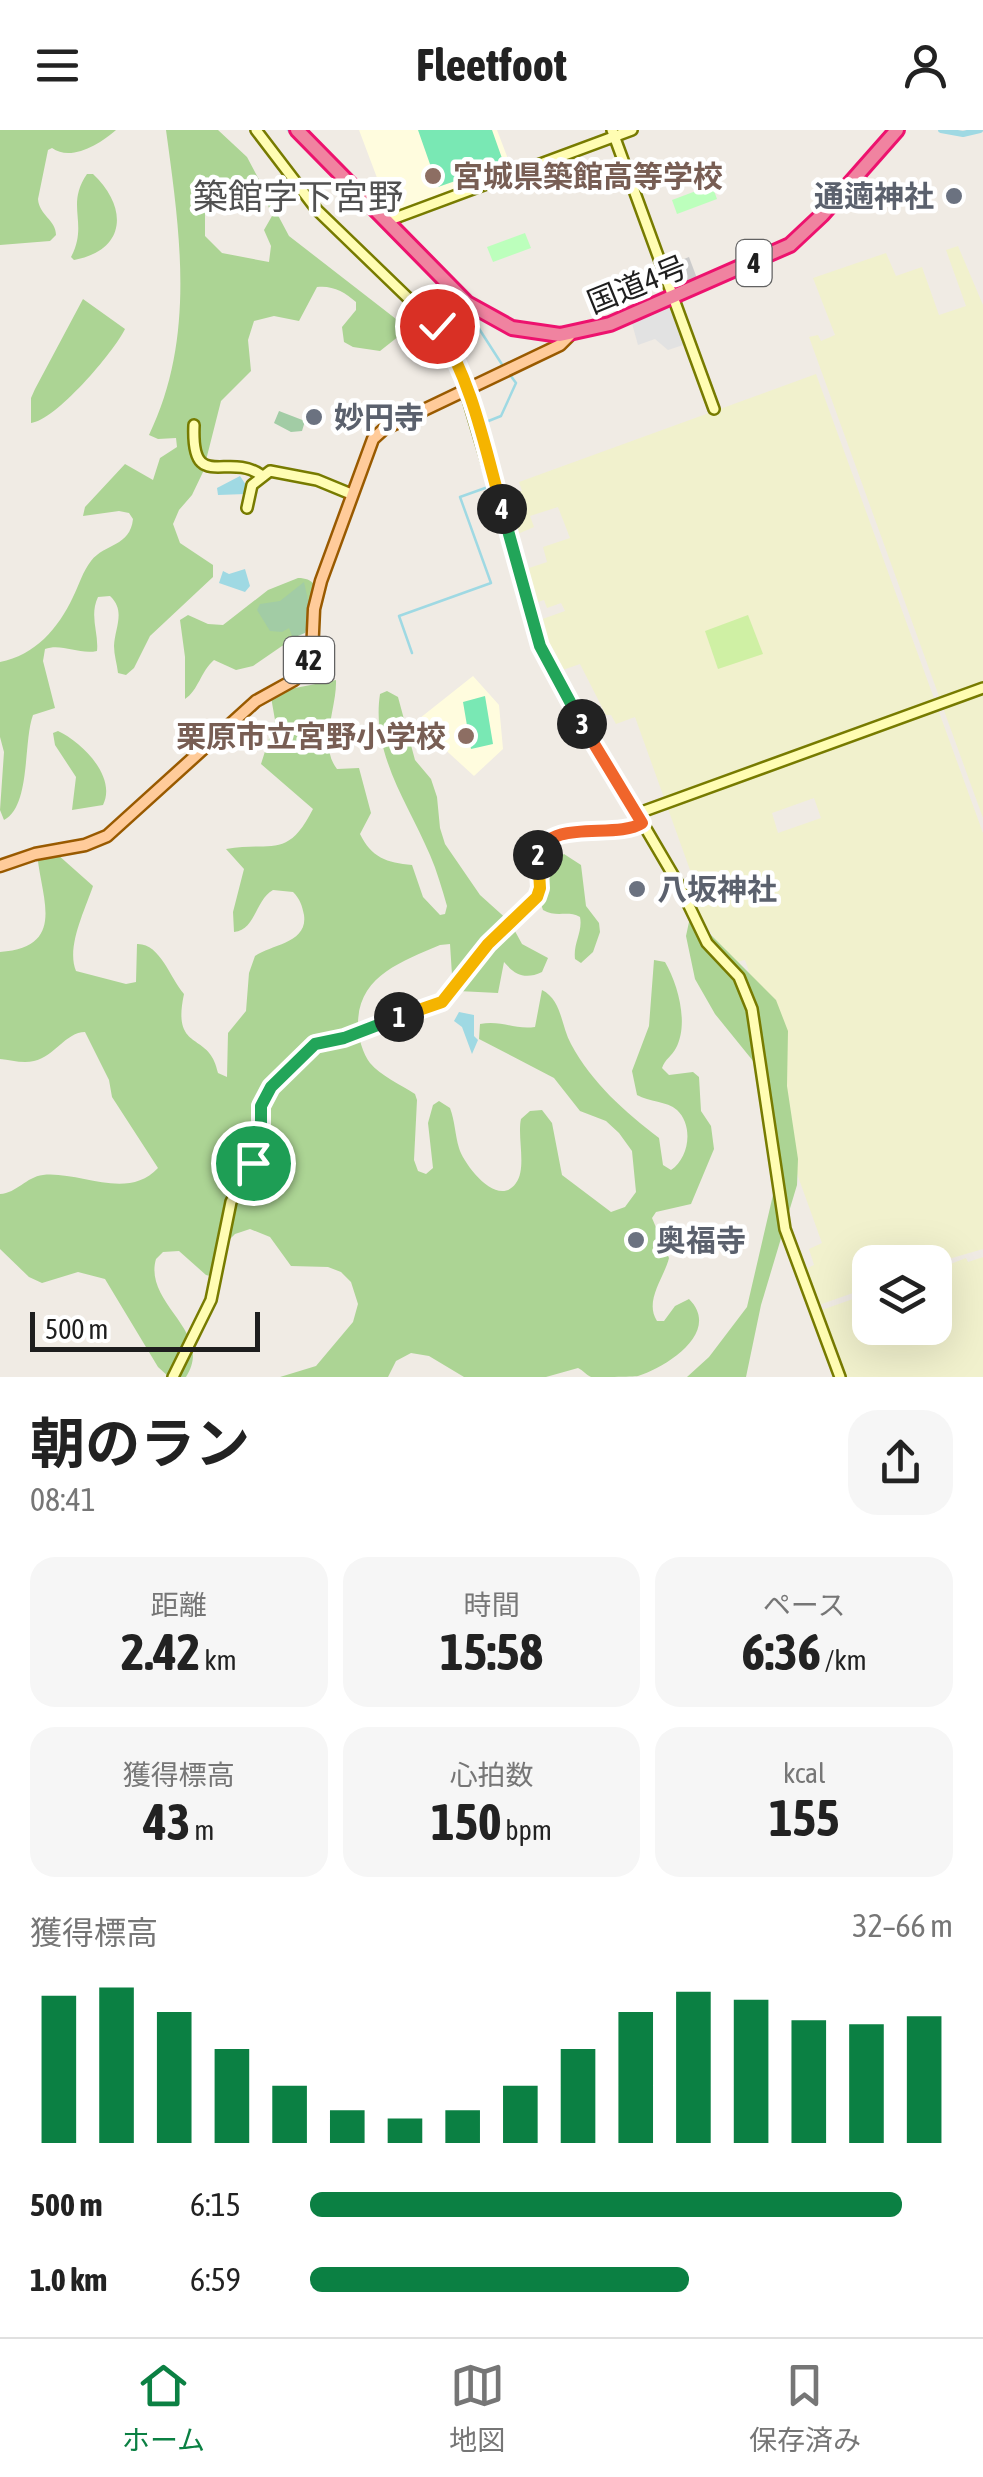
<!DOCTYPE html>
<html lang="ja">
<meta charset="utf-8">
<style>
:root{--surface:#fff;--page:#f6f6f6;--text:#222;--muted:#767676;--line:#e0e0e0;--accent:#0b8043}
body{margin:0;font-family:"Asap Condensed","Noto Sans JP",sans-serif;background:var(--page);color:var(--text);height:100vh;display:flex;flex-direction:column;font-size:38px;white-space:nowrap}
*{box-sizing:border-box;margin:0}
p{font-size:32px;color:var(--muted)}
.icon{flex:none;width:55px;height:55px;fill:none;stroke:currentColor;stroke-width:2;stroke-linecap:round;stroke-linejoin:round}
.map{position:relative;height:1247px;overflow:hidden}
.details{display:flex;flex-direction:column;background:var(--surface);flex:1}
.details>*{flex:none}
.tools{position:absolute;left:852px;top:1115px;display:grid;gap:20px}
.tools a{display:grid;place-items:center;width:100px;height:100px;border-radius:20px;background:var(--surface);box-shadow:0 10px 40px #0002;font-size:50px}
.scale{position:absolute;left:30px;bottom:25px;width:230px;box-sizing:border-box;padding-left:10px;border:5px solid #1e1e1e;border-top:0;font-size:28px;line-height:35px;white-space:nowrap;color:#1e1e1e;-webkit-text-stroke:8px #fff;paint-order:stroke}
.pin{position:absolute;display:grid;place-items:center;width:85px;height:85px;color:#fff;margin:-42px;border:5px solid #fff;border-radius:50%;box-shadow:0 2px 10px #0007}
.km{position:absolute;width:50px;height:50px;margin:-25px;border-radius:50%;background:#222;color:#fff;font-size:28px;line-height:50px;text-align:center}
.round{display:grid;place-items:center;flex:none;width:105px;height:105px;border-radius:30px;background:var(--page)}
.overview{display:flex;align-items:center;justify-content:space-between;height:170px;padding:0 30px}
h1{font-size:55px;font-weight:700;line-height:75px}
.figures{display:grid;grid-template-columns:repeat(3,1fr);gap:15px;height:170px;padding:10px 30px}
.figures div{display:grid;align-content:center;border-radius:25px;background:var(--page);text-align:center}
.figures b{font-size:50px;font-weight:700}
.figures small{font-size:28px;font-weight:400}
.figures p{font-size:28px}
.chart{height:280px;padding:20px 30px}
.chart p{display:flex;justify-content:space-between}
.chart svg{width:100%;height:180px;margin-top:10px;stroke:var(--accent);stroke-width:6}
ul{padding:0 30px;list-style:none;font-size:32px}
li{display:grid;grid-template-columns:160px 120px 1fr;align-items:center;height:75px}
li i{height:25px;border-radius:12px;background:var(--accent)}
header{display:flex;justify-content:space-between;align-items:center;height:130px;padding:0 30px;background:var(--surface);font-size:45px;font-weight:700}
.menu{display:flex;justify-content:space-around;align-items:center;height:140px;border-top:2px solid var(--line);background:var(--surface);font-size:28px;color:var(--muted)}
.menu a{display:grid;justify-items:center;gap:5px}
.menu .active{color:var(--accent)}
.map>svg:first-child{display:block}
.education{fill:#fffcde}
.religious{fill:#ccc}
.farmland{fill:#f1f1cd;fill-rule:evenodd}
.grass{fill:#cff0a4}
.forest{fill:#acd494;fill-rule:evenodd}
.cemetery{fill:#a2cca5}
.park{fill:#bcffbc}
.pitch{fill:#79e8b4}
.parking{fill:#e2e2e2}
.water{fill:#9fd9e3}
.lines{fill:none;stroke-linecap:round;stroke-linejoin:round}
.stream{stroke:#9fd9e3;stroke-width:2.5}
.river{stroke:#9fd9e3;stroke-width:6}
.secondary-casing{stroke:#777b00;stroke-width:14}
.primary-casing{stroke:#995a00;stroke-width:15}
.highway-casing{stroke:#ed126e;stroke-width:18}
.secondary{stroke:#fffdb3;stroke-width:9}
.primary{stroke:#ffcb9a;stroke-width:10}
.highway{stroke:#f083a0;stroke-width:12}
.split-1-casing{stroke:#fff;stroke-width:20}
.split-2-casing{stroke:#fff;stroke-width:20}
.split-3-casing{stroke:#fff;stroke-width:20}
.split-4-casing{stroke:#fff;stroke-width:20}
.split-5-casing{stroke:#fff;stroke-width:20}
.split-1{stroke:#22a559;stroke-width:12}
.split-2{stroke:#f5b400;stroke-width:12}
.split-3{stroke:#f0652b;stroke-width:12}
.split-4{stroke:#22a559;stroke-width:12}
.split-5{stroke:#f5b400;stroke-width:12}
.education-dot{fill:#8d6e63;stroke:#fff;stroke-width:4}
.worship-dot{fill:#6b7280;stroke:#fff;stroke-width:4}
.labels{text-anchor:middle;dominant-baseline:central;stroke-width:9;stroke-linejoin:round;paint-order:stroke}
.shield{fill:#fff;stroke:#626262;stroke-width:2.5}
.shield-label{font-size:28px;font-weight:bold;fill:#1e1e1e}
.education-label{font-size:30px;font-weight:bold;fill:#785e54;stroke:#fff;text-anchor:start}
.worship-label{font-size:30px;font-weight:bold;fill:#5b616d;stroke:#fff;text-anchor:start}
.street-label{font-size:30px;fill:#1e1e1e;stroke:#fff}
.quarter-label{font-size:35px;fill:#515151;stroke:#fff}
</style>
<header><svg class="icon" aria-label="menu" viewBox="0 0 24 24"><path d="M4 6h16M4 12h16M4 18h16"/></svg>Fleetfoot<svg class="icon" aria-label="person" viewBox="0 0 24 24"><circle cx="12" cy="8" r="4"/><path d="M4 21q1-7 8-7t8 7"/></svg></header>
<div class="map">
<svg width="983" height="1247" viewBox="0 0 983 1247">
<rect width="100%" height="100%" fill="#f0ebe4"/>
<path class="education" d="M 359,0 L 497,0 L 511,37 L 391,83 L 383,81 L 362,60 L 379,53 Z
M 473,546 L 499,575 L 503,619 L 474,646 L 415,592 Z"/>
<path class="religious" d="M 689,127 L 698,151 L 678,159 L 666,136 Z"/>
<path class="farmland" d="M 958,116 L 983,175 L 983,554 L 940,569 L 809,207 L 818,205 L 821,211 L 835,205 L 813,148 L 886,123 L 896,146 L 922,137 L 939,185 L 966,176 L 946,120 Z
M 816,244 L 983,703 L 983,1119 L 935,1133 L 870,1132 L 870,1157 L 816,1176 L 803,1140 L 814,1135 L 809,1119 L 822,1113 L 782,1002 L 751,847 L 745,830 L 732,833 L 707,797 L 693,769 L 699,765 L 635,587 L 616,594 L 611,585 L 606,585 L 580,534 L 557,542 L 544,516 L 537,491 L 565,481 L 561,473 L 547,478 L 544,470 L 532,474 L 523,440 L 547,432 L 543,417 L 570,408 L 558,377 L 530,386 L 534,397 L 513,406 L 502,368 L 522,361 L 519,352 ZM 814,668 L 821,688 L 778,703 L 772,683 Z
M 983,560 L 983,688 L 942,575 Z
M 983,1127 L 983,1247 L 843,1247 L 819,1181 L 870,1163 L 870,1198 L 935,1198 L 935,1140 L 966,1128 L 968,1132 Z"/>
<path class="grass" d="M 748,485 L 763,524 L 718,539 L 705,501 Z"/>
<path class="forest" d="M 0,0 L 116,0 C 100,14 71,32 52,18 L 48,20 L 38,69 C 39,85 56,90 56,105 L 50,111 L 0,115 Z
M 166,0 L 218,0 L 247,27 L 289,106 L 396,189 L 399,206 L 380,221 L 353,217 L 344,212 L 342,197 L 356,180 L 356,172 C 345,162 332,155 317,157 L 299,191 L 274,186 L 254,191 L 248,210 L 251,241 L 221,271 L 203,342 L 192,365 L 179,380 L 173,394 L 180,413 L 213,435 L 213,447 L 150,506 L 134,538 L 126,545 L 118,543 C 117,534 114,525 114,516 C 115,497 126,481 110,466 L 98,467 C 89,486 99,503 97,521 C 79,525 62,513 45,519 L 43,531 L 55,578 L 33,585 C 23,612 31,676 4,690 L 0,680 L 4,622 L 0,607 L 0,532 C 35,525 58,499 73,467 C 79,455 83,441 91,431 C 105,413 130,417 133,389 L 129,383 L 119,381 L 83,386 L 85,377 L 125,334 L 153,350 L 160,328 L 177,317 L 176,308 L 158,309 L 149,305 C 196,208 180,103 166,0 ZM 253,67 L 266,70 L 272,86 L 264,100 L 271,116 L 269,132 L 222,123 L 205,106 L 205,84 L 211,73 L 233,74 Z
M 87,44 L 93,44 C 128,77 127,120 74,130 L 71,127 C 89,93 65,76 87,44 Z
M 83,169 L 125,199 C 114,222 55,291 31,293 L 31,268 L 35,259 Z
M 298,448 C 325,448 318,475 314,494 L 253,536 L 236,540 L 214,530 C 201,541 198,561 185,569 L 185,527 L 180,490 L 188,485 L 208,494 L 223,495 L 268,460 Z
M 336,550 C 337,578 318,615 337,639 L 359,638 L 371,683 L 360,704 C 371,727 387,733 412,735 L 423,767 L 440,785 L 445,784 L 447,776 C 442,759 437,741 430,725 C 408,673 371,624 380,564 L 387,561 L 398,567 L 415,630 L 431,649 L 437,667 L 440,698 L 445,714 L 480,765 L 510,792 L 522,814 L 548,828 L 542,842 C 525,850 515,845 504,832 L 498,863 L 458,861 L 452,845 L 450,814 L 440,815 C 400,832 357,847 358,896 C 358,907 363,924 370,933 C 380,945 401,955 415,964 L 417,970 L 414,1030 L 418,1041 L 426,1044 L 433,1038 L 428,993 L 433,975 L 439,971 L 450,978 C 455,991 455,1005 459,1018 C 464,1035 498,1079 516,1053 C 527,1038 517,1007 521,989 L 530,981 L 542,980 L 552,993 L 562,1045 L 611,1082 L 625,1077 L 636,1062 L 632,1021 L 619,1003 L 606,991 L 580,981 L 554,948 L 479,909 L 480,894 C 502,890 515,900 535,897 L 542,860 C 562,870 561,896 571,914 C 592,953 625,982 659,1008 L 663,1035 L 671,1040 C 689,1028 694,996 677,980 C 667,971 649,972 637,965 L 632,941 L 649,896 L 654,830 L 665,832 C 678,854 689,894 676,918 C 672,926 665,929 662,938 L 669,945 L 693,942 L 699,947 L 701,981 L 711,996 L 714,1019 L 691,1074 L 656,1082 L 652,1088 L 669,1128 C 664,1148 644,1171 657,1191 L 664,1191 L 675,1176 L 689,1169 C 722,1202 666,1237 638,1246 C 634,1247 595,1247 591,1247 C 586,1245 583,1240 578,1238 L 546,1247 L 464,1247 L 429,1226 L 411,1223 L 396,1231 L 388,1247 L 280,1247 L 316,1236 L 353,1192 L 358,1174 L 351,1152 L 341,1142 L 328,1137 L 291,1136 L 270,1107 L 250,1099 L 235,1104 L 225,1114 L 214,1147 L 206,1145 L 179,1121 L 163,1122 L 156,1129 C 143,1174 215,1202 186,1247 L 169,1247 L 158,1237 L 105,1149 L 78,1142 L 42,1153 L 29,1147 L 0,1119 L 0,1064 C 17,1063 26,1047 43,1045 C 79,1041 128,1071 158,1038 L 112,967 L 109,950 L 85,902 C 66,902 54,927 34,931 C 23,934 11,930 0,929 L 0,822 C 72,817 37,761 37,717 L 48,716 L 93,756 C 85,780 66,817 76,841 L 126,854 L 136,852 L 137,814 C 160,813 170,848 184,864 C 171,924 210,900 218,943 L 227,947 L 228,903 L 246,881 L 249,843 L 255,826 C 272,814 308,813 304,785 C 302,775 300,769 293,762 L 273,760 C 255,770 256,800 234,802 L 233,782 L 244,739 L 226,719 C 273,711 287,730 313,679 L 261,634 L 275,590 L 271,567 L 285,560 Z
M 58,601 C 82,612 117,647 103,675 L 72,680 L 76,647 L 55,615 L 53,603 Z
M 564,724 L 581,735 L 586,776 L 599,793 L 600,802 L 593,822 L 581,833 L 575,829 C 573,813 583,802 580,787 C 568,780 556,788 543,780 L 541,774 L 555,731 Z
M 689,792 L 698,792 L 776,870 L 788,901 L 787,956 L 798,1029 L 797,1055 L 761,1175 L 746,1247 L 687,1247 L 709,1227 L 747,1177 L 776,1052 L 766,947 L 715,884 L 695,849 L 686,806 Z"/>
<path class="cemetery" d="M 279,281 L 305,291 L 302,301 L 291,302 L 274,293 Z
M 304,452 L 311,484 L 305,503 L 293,508 L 289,498 L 282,502 L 270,501 L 257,480 L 260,474 L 280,471 Z"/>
<path class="park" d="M 712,55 L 717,69 L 677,84 L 672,70 Z
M 525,103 L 531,118 L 493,132 L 487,117 Z"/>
<path class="pitch" d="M 418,0 L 492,0 L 504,34 L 438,57 Z
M 485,566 L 493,614 L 471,619 L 463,572 Z"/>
<path class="parking" d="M 667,176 L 673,178 L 686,214 L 668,220 L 655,209 L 638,215 L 631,190 L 653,181 L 655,187 L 654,181 Z"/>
<path class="water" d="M 240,346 L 248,358 L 246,364 L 218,365 L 217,358 Z
M 245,439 L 250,456 L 245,462 L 219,453 L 223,441 L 229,444 Z
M 459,882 L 474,885 L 474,906 L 478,910 L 472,924 L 462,897 L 454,891 Z"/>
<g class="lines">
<path class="stream" d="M 288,0 L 296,8
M 358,70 L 369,83
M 467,180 L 503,236
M 481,294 L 501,286 L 516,253 L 508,242
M 412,523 L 399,486 L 491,453 L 460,367 L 488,357"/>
<path class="river" d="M 941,0 L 963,4 L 980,0"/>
<defs>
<path id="secondary" d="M 256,0 L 317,80 L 437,196 L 457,232 L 545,527 L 679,755 L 707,813 L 739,847 L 752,879 L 785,1099 L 840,1247
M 612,0 L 714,279
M 387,91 L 632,0
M 194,295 C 191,364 227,321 261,345
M 247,378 L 252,355 L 270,341 L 317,350 L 351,364
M 636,684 L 983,558
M 173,1247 L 211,1170 L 231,1072 L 261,1013 L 264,966 L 315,914 L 344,908 L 442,872 L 488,814 L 537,767 L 540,758 L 538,721 C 563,687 611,712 642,693"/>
<path id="primary" d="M 0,736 L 35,724 L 85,715 L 107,706 L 256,571 L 294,550 L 304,539 L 312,524 L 314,479 L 321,451 L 373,309 L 384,299 L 560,215 L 570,205"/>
<path id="highway" d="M 297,0 L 467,173 L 512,198 L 560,205 L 610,194 L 790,115 L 822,85 L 897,0"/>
</defs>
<use href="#secondary" class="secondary-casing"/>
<use href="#primary" class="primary-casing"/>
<use href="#highway" class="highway-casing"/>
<use href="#secondary" class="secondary"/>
<use href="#primary" class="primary"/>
<use href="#highway" class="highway"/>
</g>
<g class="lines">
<defs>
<path id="split-1" d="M 253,1033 L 261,1013 L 261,976 L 271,957 L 315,914 L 344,908 L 399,887"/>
<path id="split-2" d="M 399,887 L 442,872 L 488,814 L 537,767 L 540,758 L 538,725"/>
<path id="split-3" d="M 538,725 C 550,687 616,710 642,693 L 582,594"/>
<path id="split-4" d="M 502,379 L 540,516 L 582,594"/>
<path id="split-5" d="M 437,196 C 472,250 485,318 502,379"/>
</defs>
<use href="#split-1" class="split-1-casing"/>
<use href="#split-2" class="split-2-casing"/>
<use href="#split-3" class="split-3-casing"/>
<use href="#split-4" class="split-4-casing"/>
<use href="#split-5" class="split-5-casing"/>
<use href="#split-1" class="split-1"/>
<use href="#split-2" class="split-2"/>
<use href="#split-3" class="split-3"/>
<use href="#split-4" class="split-4"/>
<use href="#split-5" class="split-5"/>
</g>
<g class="education-dot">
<circle cx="433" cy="46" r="10"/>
<circle cx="466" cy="606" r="10"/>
</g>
<g class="worship-dot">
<circle cx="954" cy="66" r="10"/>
<circle cx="314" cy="287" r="10"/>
<circle cx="637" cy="759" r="10"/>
<circle cx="636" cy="1110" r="10"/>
</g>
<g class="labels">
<g class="shield">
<rect x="736.5" y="110" width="35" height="46" rx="8"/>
<rect x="284" y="507" width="50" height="46" rx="8"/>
</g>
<g class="shield-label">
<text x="754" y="133">4</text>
<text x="309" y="530">42</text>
</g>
<g class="education-label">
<text x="453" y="46">宮城県築館高等学校</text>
<text x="446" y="606" text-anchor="end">栗原市立宮野小学校</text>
</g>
<g class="worship-label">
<text x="934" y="66" text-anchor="end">通遖神社</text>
<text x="334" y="287">妙円寺</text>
<text x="657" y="759">八坂神社</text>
<text x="656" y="1110">奥福寺</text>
</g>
<g class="street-label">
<text transform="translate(637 154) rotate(-22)">国道4号</text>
</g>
<g class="quarter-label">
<text x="298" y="66">築館字下宮野</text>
</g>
</g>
</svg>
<div class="tools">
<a><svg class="icon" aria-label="layers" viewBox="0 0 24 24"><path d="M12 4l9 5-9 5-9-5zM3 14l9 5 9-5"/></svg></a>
</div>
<div class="scale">500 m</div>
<div class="pin" style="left:253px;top:1033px;background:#1e9e55"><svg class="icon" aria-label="arrive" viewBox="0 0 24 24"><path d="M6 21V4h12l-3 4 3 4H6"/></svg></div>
<div class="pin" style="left:437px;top:196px;background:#d93025"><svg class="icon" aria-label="check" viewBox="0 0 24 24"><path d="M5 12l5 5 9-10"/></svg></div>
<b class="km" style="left:399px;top:887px">1</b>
<b class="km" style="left:538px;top:725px">2</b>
<b class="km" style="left:582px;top:594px">3</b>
<b class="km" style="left:502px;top:379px">4</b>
</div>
<section class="details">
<div class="overview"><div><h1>朝のラン</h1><p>08:41</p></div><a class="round"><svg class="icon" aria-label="share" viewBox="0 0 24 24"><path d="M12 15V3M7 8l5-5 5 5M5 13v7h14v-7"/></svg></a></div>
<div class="figures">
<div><p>距離</p><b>2.42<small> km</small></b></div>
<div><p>時間</p><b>15:58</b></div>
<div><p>ペース</p><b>6:36<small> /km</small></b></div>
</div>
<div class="figures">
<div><p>獲得標高</p><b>43<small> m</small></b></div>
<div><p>心拍数</p><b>150<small> bpm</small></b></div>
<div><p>kcal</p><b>155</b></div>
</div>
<div class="chart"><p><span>獲得標高</span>32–66 m</p>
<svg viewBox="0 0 160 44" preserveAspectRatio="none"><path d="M5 44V8M15 44V6M25 44V12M35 44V21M45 44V30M55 44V36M65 44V38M75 44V36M85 44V30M95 44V21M105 44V12M115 44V7M125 44V9M135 44V14M145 44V15M155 44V13"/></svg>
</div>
<ul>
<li><b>500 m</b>6:15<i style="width:92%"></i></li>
<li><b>1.0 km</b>6:59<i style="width:59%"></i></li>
</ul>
</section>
<nav class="menu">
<a class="active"><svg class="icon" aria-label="home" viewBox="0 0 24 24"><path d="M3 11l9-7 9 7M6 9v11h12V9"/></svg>ホーム</a>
<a><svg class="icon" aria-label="map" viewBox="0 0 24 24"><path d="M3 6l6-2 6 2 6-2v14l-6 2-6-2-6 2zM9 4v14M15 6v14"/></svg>地図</a>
<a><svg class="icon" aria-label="saved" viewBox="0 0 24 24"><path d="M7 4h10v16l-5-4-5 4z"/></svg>保存済み</a>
</nav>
